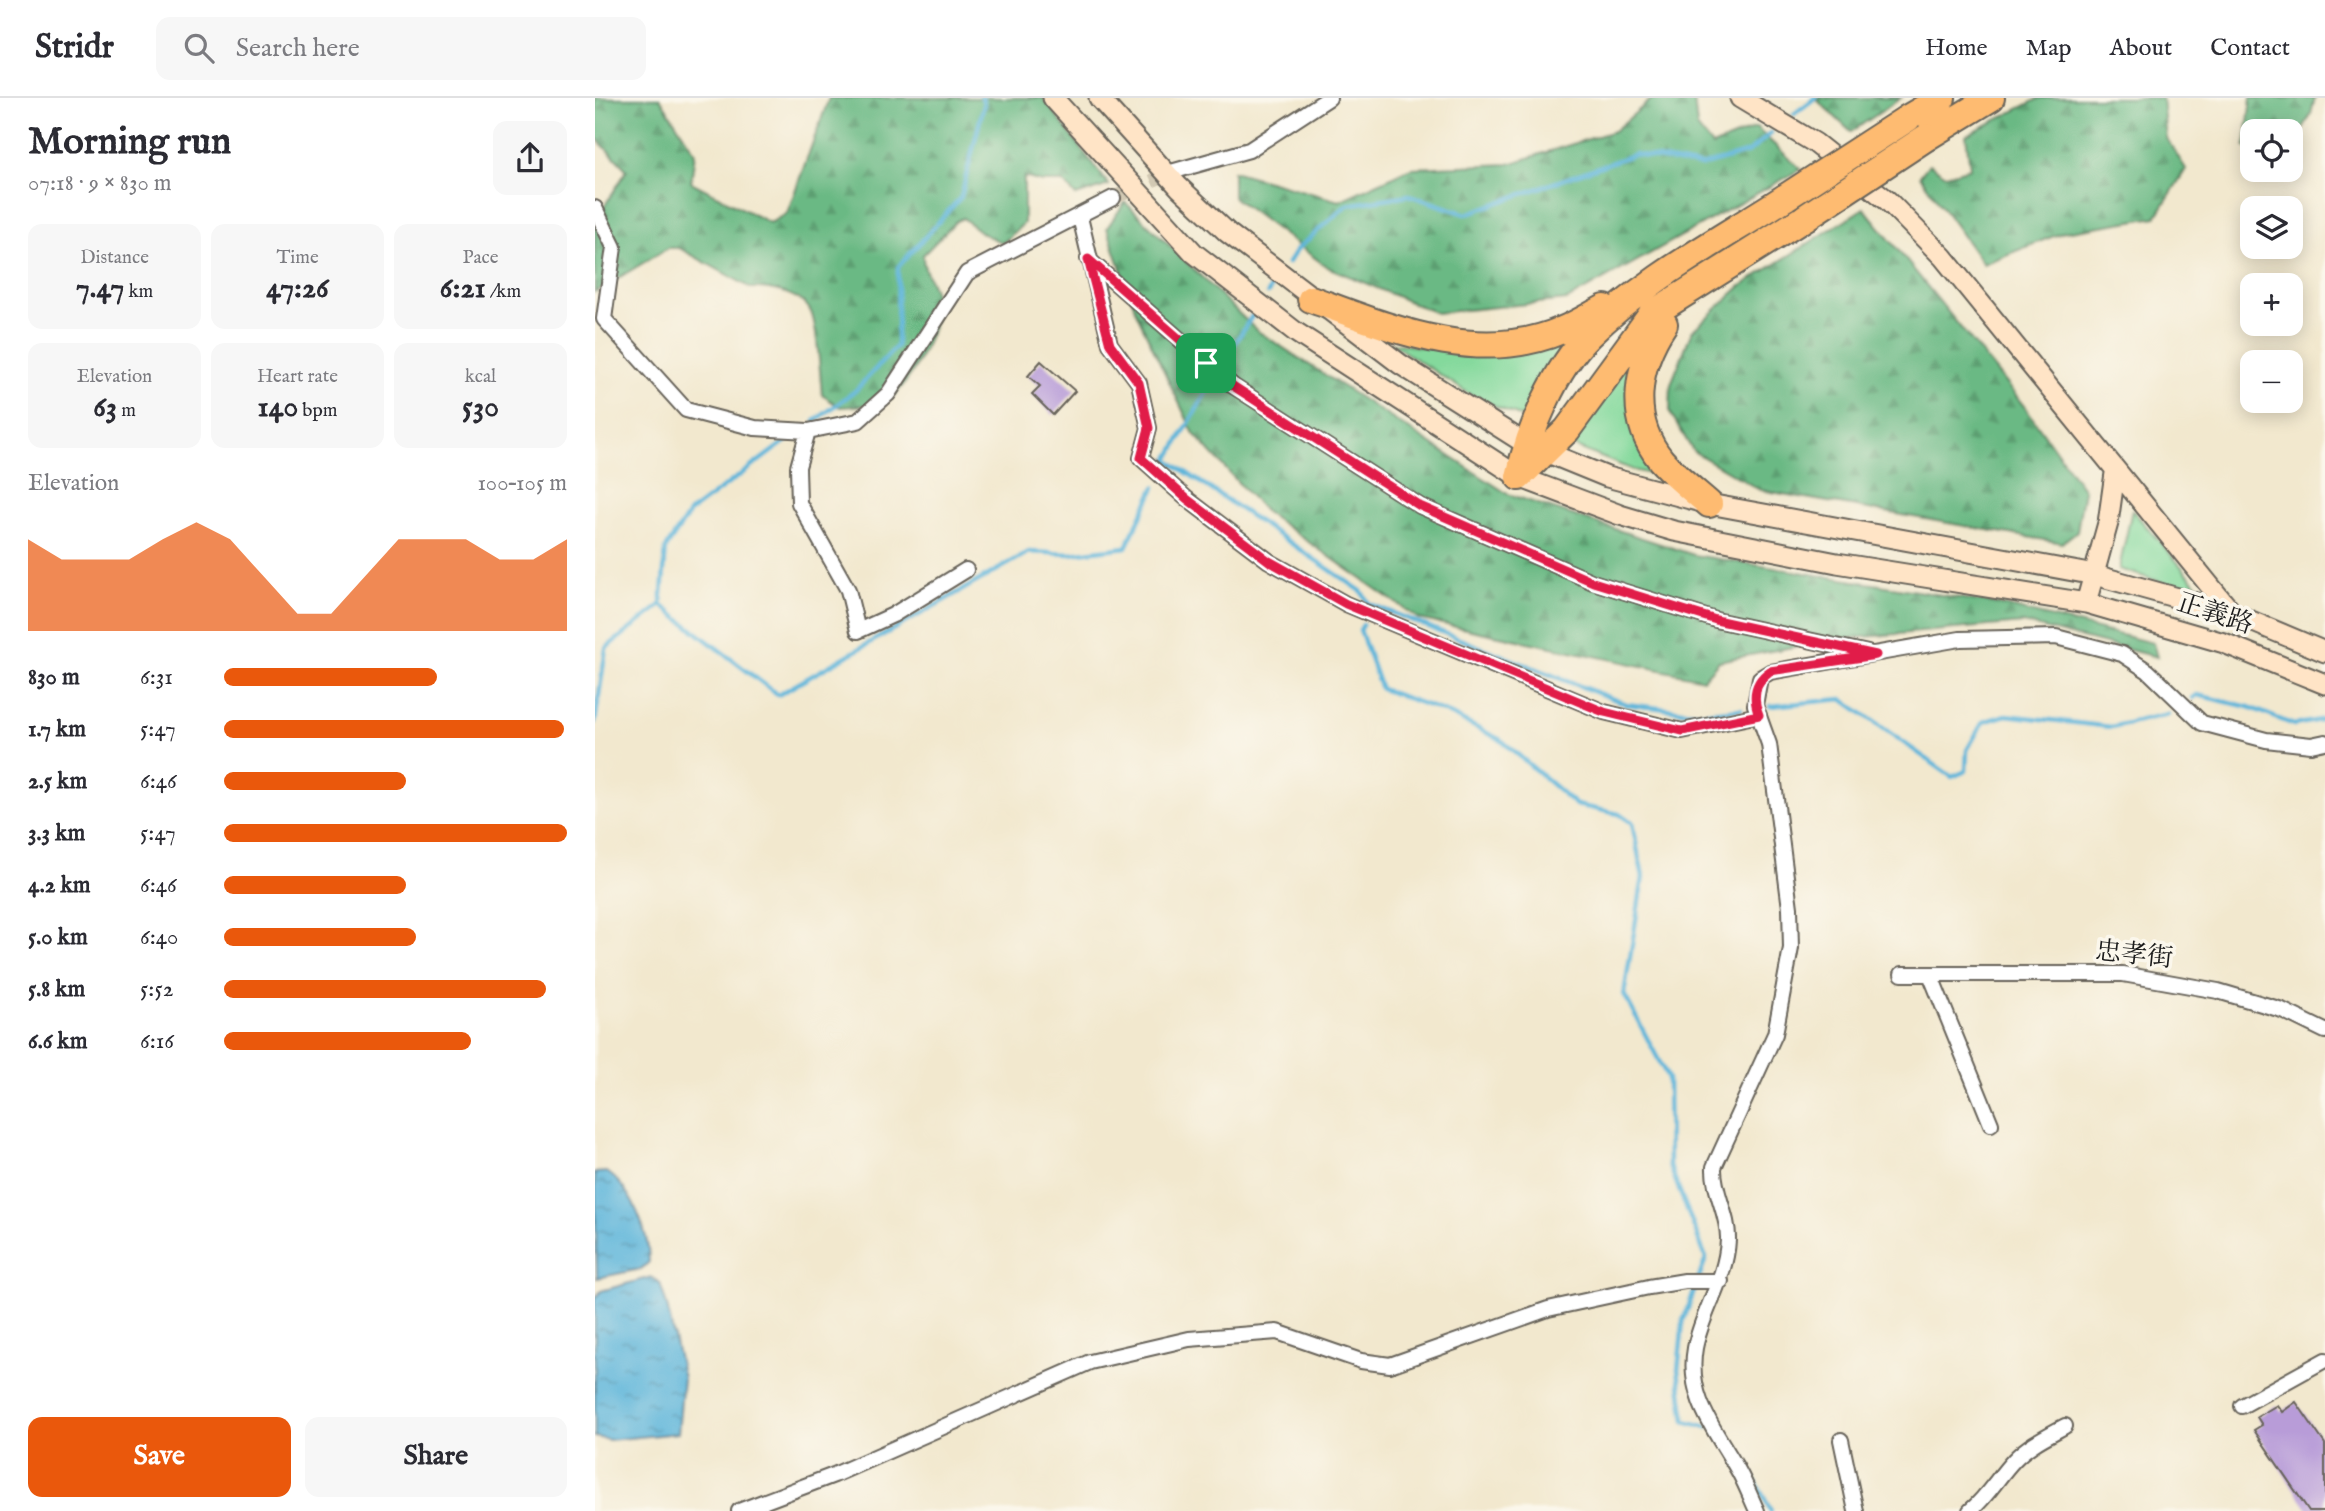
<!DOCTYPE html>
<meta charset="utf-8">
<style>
:root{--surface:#fff;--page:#f7f7f7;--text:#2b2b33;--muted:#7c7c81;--line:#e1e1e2;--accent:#ea580c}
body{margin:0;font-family:"IM FELL English","Noto Serif TC",serif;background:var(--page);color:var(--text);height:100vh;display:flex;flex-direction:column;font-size:26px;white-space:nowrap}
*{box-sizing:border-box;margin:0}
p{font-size:23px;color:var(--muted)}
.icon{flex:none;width:38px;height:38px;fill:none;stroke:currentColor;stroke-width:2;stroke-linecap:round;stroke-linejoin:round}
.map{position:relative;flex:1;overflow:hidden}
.side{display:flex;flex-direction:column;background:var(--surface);width:595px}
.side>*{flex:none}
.controls{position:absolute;left:1645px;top:21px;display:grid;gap:14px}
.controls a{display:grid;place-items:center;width:63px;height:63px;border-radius:14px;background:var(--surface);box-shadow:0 4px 18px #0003;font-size:35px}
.pin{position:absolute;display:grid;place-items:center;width:60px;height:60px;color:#fff;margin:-30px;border-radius:14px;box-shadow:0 4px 10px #0006}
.round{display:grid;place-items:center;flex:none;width:74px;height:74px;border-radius:14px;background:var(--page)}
.overview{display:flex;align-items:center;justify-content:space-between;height:119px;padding:0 28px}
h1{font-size:38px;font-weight:700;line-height:52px}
.figures{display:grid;grid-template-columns:repeat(3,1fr);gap:10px;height:119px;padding:7px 28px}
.figures div{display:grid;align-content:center;border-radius:14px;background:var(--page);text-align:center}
.figures b{font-size:30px;font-weight:700}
.figures small{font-size:19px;font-weight:400}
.figures p{font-size:19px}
.chart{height:196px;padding:14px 28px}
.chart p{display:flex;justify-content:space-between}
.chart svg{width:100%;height:126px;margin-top:7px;fill:var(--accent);opacity:.7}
.cta{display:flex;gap:14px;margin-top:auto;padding:14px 28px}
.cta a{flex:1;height:80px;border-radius:14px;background:var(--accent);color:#fff;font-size:28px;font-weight:700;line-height:80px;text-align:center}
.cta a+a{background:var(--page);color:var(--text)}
ul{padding:0 28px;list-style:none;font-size:23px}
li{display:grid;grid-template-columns:112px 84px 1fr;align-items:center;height:52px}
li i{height:18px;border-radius:9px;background:var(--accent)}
header{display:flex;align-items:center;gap:42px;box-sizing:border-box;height:98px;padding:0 35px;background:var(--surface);border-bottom:2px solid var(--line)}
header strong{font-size:33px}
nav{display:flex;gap:38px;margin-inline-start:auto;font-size:24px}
.search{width:490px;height:63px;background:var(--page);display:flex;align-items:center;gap:18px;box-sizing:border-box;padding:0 24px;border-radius:14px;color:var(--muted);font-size:26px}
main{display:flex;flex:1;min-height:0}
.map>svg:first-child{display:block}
.grass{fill:#84d99c;stroke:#507a5c;stroke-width:2}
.forest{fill:url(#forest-firs);stroke:#446a50;stroke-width:2}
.water{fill:url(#water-ripples);stroke:#3c687b;stroke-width:2}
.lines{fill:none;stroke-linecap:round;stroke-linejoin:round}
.stream{stroke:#5db5da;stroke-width:4.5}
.building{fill:#b89cd8}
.street-tunnel{stroke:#d2c9b3;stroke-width:14;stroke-dasharray:14 7;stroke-linecap:butt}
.street-casing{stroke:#67635a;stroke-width:18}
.secondary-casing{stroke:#67635a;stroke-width:23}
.highway-casing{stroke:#67635a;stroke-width:30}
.street{stroke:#fff;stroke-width:14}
.secondary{stroke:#ffe4c6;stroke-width:19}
.highway{stroke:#febb71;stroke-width:26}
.highway-bridge-casing{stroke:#67635a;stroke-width:30;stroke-linecap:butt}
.highway-bridge{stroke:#febb71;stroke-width:26}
.route-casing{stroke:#fff;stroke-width:14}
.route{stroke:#e11d48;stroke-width:9}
.labels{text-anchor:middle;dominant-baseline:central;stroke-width:7;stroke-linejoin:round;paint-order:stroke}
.street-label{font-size:26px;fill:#1c1c1c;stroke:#fbf7ec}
</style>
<header>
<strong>Stridr</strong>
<div class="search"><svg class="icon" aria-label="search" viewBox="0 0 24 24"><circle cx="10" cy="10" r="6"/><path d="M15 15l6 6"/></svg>Search here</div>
<nav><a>Home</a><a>Map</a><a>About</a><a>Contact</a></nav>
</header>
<main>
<section class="side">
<div class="overview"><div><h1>Morning run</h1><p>07:18 · 9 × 830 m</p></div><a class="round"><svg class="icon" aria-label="share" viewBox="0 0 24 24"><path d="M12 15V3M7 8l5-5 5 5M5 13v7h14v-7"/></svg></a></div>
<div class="figures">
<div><p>Distance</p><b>7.47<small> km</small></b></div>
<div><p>Time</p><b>47:26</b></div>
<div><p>Pace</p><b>6:21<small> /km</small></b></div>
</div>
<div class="figures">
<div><p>Elevation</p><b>63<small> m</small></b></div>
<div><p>Heart rate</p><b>140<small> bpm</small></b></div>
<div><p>kcal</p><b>530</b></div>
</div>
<div class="chart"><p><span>Elevation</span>100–105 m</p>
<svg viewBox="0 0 160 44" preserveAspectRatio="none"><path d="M0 44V12L10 19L20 19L30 19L40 12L50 6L60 12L70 25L80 38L90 38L100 25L110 12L120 12L130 12L140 19L150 19L160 12V44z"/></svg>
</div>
<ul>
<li><b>830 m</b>6:31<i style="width:62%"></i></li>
<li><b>1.7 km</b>5:47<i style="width:99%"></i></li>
<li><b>2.5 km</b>6:46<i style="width:53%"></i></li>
<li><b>3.3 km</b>5:47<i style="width:100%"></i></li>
<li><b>4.2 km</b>6:46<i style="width:53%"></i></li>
<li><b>5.0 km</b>6:40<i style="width:56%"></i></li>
<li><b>5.8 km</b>5:52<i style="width:94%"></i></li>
<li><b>6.6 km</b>6:16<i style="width:72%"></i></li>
</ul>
<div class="cta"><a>Save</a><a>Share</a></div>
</section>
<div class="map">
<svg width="1730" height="1413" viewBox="0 0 1730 1413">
<defs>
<pattern id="forest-firs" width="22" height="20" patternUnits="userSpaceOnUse" patternTransform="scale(1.75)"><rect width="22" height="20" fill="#6bb984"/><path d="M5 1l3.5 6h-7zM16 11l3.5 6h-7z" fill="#5c9e71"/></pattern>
<pattern id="water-ripples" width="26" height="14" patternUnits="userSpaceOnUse" patternTransform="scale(1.75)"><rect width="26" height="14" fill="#5db5da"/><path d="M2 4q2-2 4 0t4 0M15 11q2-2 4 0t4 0" fill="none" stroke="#4c92b0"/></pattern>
</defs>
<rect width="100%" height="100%" fill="#fbf7ec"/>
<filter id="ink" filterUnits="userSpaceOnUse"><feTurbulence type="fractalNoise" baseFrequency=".0143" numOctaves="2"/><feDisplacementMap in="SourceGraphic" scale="14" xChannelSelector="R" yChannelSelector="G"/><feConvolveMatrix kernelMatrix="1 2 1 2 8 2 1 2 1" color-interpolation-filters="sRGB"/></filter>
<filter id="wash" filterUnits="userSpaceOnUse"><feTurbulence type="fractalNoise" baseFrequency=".00686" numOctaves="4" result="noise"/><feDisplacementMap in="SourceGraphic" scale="28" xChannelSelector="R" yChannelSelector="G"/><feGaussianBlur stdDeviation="1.57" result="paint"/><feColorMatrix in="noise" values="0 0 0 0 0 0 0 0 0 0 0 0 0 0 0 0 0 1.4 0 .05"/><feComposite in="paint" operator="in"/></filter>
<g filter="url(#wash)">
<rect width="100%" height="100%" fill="#f2e8ce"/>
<path class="grass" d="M 1051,235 L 1064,378 L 1038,372 L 973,346 Z
M 977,242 L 934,322 L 879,299 L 796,245 L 826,249 Z
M 1537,412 L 1612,498 L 1524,471 Z"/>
<path class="forest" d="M 0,0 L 65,0 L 100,55 L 96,84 L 175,125 L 192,115 L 234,0 L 448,0 L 514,87 L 481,98 L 468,84 L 447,84 L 429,79 L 429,125 L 408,145 L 388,136 L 368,120 L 361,123 L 328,157 C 327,175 342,189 342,208 C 342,232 311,298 288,304 C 275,308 258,308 245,309 L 227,297 C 225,278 223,229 216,214 C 208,196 174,189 156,190 L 84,150 L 73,150 L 0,194 L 0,123 L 32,72 L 0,39 Z
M 1058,0 L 1099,1 L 1102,29 L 1117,48 L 1161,30 L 1206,71 L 972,202 L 841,215 L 732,169 L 638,99 L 638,73 L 744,103 L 816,70 L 914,66 L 1019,33 Z
M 1220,0 L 1306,0 L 1256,34 Z
M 1445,0 L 1567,0 L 1571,40 L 1591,71 L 1561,119 L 1469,134 L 1388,166 L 1325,78 L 1334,66 L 1351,77 L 1375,70 L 1371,37 Z
M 1656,0 L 1720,0 L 1716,16 L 1696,55 L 1696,33 L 1657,33 L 1657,53 L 1650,49 Z
M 530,104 L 661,232 L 913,396 L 1099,457 L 1402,506 L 1558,545 L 1562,559 L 1428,525 L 1234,542 L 1124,563 L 1108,581 L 824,521 L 669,413 L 599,336 L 542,216 L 512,130 Z
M 1269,110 L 1429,308 L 1489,392 L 1482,433 L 1467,445 L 1165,392 L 1098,353 L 1075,314 L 1076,286 L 1097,233 L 1146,188 Z"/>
<path class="water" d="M 12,1074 C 37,1091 54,1134 54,1164 L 46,1171 L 2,1180 L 0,1075 Z
M 56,1179 L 65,1185 L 72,1208 L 88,1280 L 83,1335 L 14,1342 L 0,1339 L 0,1200 L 6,1193 Z"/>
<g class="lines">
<path class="stream" d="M 1199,16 L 1220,0
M 693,165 L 702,151 L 752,107 L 814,97 L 871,116 L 1040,56 L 1106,68 L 1154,54 L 1176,35
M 673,195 L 677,188
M 629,263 L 657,218
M 220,323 L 260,293 L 302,248 L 303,169 L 366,99 L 389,6 L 387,0
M 573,362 L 616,286
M 571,365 L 573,362 L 766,493 L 775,507
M 775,506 L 1031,606 L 1104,615 L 1146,611
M 66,507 L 71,450 L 95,414 L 191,343
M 768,527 L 765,532 L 786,591 L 848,613 L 906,642 L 981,707 L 1024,716 L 1037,725 L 1048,779 L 1029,896 L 1073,980 L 1074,1066 L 1111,1160 L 1088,1224 L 1083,1272 L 1090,1323 L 1112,1329
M 1598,600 L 1602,597 L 1654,609 L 1699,627 L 1730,621
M 1175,608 L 1247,601 L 1357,679 L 1371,673 L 1372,652 L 1388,624 L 1411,617 L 1516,629 L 1573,616
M 0,624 L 11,550 L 66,507 L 183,597 L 434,454 L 475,456 L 531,449 L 560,389
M 1133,1342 L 1152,1367 L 1176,1413"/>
</g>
<g id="blocks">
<path class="building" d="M 446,263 L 480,293 L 458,317 L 437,296 L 445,288 L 433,278 Z
M 1701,1304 L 1730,1346 L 1730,1413 L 1714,1413 L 1659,1332 L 1667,1327 L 1662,1319 L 1682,1307 L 1687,1314 Z"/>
</g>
</g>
<g filter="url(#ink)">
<use href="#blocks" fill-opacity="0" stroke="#67635a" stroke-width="2"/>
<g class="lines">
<path class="street-tunnel" d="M 518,100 L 576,74"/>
<defs>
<path id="street" d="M 576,74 L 654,52 L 734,0
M 0,110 L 19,149 L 9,221 L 91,312 L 160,330 L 213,333 L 263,323 L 293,296 L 372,175 L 518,100
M 485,119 L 515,246 L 544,285 L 554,330 L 546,360 L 592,401 L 674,463 L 751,506 L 1009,614 L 1087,633 L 1164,617
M 493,161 L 638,288 L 825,408 L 998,484 L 1121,522 L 1273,555
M 213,333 L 203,369 L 204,405 L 253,492 L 263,533 L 298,517 L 371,472
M 1307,876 L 1528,876 L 1623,893 L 1687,912 L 1730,933
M 1335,876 L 1396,1026
M 1647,1308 L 1730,1262
M 1246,1342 L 1261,1413
M 144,1413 L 239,1377 L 495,1264 L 594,1241 L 682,1234 L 766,1263 L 795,1267 L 953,1211 L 1054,1189 L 1090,1183 L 1126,1183
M 1162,1413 C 1156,1400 1151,1387 1144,1374 C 1122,1334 1091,1300 1100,1250 C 1107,1213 1131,1182 1133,1142 C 1134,1117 1118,1094 1119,1069 L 1180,936 L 1196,850 L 1195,810 L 1174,646 L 1160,607 L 1165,580 L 1175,574 L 1365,541 L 1461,539 L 1527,556 L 1553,573 L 1607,625 L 1671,642 L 1716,647 L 1730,644
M 1375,1413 C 1393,1398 1403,1379 1419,1362 C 1433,1347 1452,1338 1470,1328"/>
<path id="secondary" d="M 458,0 L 599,155 L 702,235 L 924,379 L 1025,417 L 1079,433 L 1242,465 L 1491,505 L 1629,545 L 1730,586
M 504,0 L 584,89 L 633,135 L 805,266 L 931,346 L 1012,379 L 1114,406 L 1500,477 L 1637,515 L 1730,554
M 1145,0 L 1220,45 L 1293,103 L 1348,159 L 1637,515
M 1491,505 L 1513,425 L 1520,375"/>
<path id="highway" d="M 1313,20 L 1347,0
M 1332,39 L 1396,0
M 716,201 C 795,230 883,268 967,232 C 982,226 996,217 1010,210
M 1069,226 C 1042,266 1032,320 1066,362 C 1080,378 1098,392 1114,406
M 924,379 C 934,333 960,270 994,237 C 1050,181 1125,142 1191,99
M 924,379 L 972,332 L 1057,216 L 1211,119"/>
</defs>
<use href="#street" class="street-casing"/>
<use href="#secondary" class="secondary-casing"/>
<use href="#highway" class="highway-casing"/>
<use href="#street" class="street"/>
<use href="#secondary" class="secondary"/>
<use href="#highway" class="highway"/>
<defs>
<path id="highway-bridge" d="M 1191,99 L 1313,20
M 1211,119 L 1332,39"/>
</defs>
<use href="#highway-bridge" class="highway-bridge-casing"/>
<use href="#highway-bridge" class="highway-bridge"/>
</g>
</g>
<g class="lines" filter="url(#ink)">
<defs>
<path id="route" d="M 493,161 L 638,288 L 825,408 L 998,484 L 1121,522 L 1281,557 L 1175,573 C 1159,584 1157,599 1164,617 L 1087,633 L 1009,614 L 751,506 L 674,463 L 592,401 L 546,360 L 554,330 L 544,285 L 515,246 Z"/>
</defs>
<use href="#route" class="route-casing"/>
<use href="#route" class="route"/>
</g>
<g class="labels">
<g class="street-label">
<text transform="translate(1620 516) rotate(18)">正義路</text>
<text transform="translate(1539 857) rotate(6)">忠孝街</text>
</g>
</g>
</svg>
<div class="controls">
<a><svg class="icon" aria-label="locate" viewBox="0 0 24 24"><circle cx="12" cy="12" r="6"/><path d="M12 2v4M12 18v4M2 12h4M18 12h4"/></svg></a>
<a><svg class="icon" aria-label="layers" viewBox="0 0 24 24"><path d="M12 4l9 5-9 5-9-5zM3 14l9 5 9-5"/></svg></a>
<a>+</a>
<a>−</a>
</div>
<div class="pin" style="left:611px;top:265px;background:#1e9e55"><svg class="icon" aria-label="arrive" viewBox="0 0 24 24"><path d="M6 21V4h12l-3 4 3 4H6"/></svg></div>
</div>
</main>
